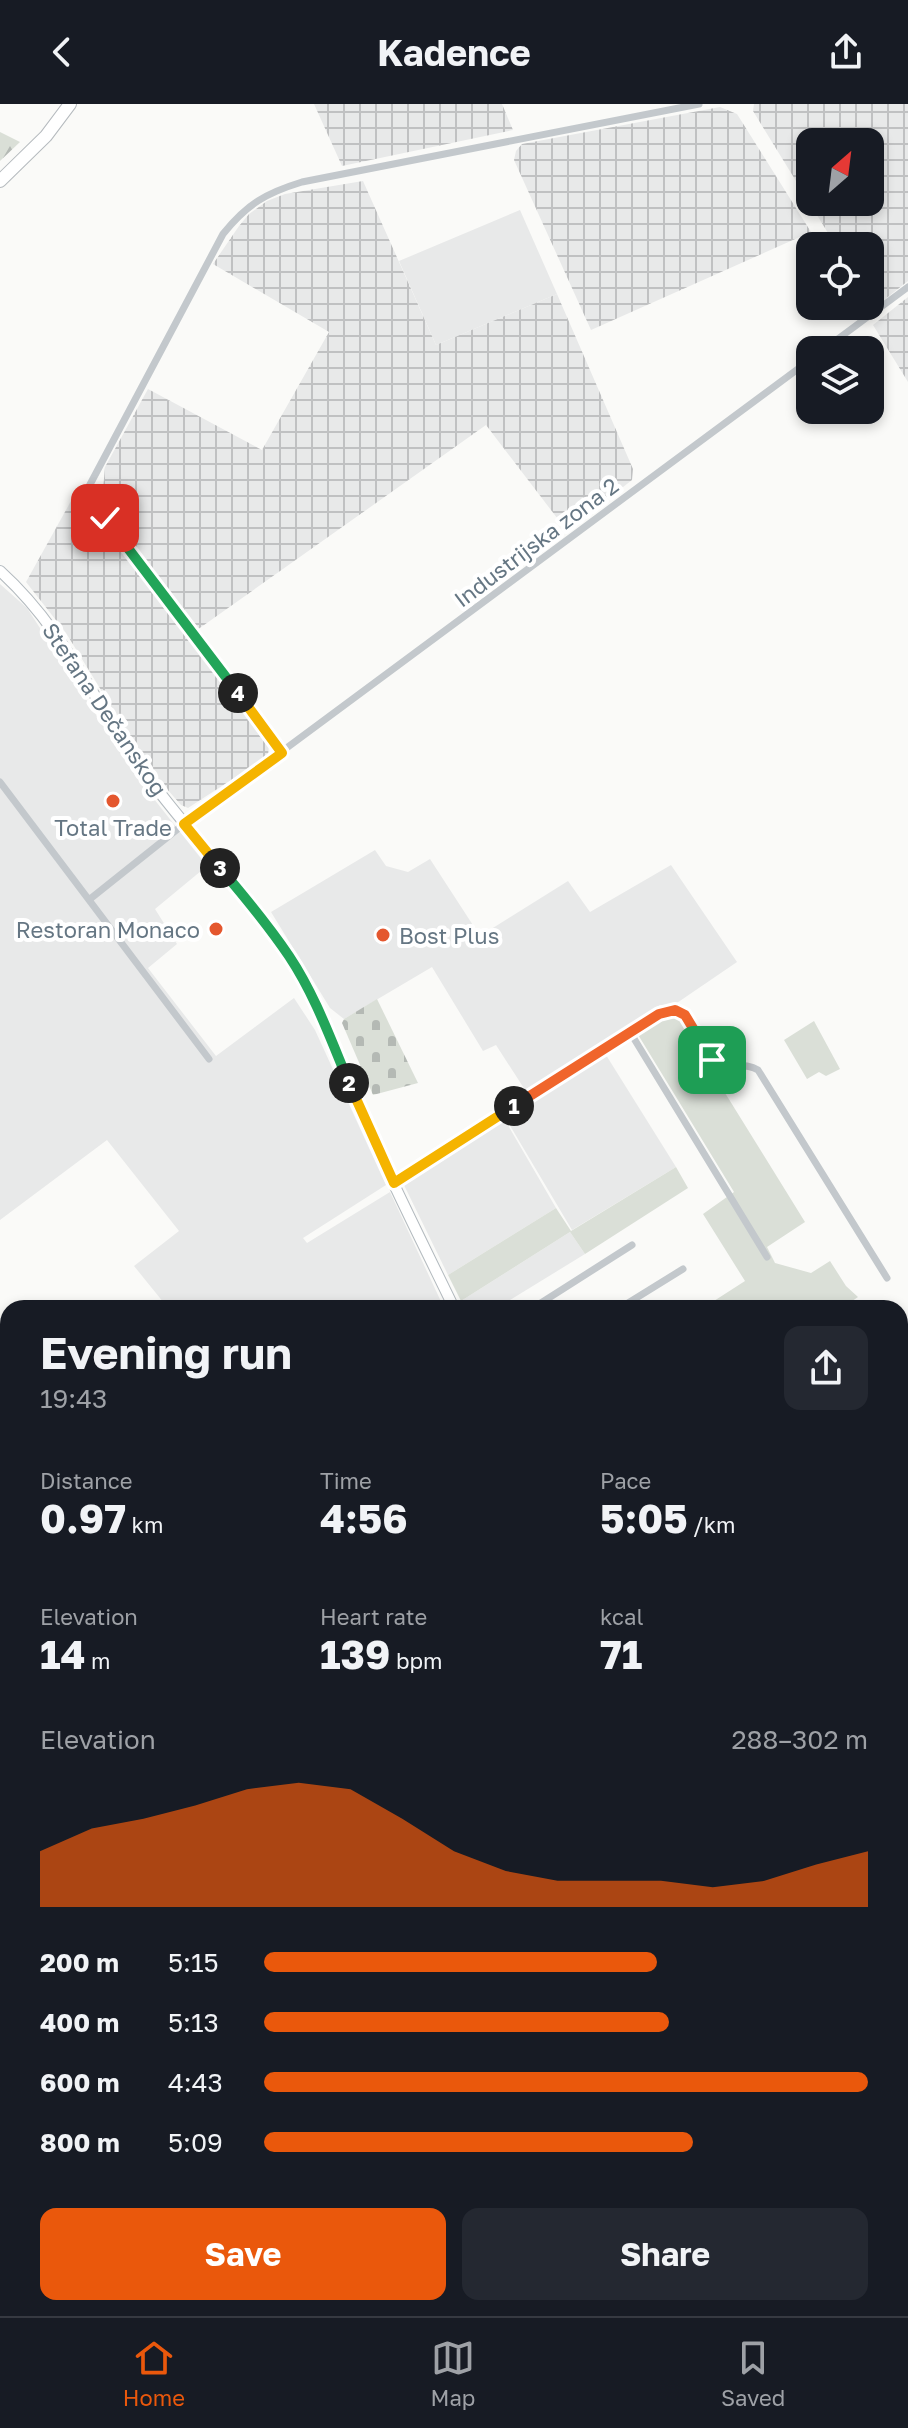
<!DOCTYPE html>
<meta charset="utf-8">
<style>
:root{--surface:#171b24;--page:#242831;--text:#f1f3f6;--muted:#9ea1a6;--line:#363941;--accent:#ea580c}
body{margin:0;font-family:"Golos Text",sans-serif;background:var(--page);color:var(--text);height:100vh;display:flex;flex-direction:column;font-size:30px;white-space:nowrap}
*{box-sizing:border-box;margin:0}
p{font-size:26px;color:var(--muted)}
.icon{flex:none;width:44px;height:44px;fill:none;stroke:currentColor;stroke-width:2;stroke-linecap:round;stroke-linejoin:round}
.map{position:relative;flex:1;overflow:hidden}
.side{position:absolute;left:0px;top:1196px;width:908px;height:1016px;display:flex;flex-direction:column;background:var(--surface);border-radius:24px 24px 0 0;box-shadow:0 4px 12px #0003}
.side>*{flex:none}
.needle{width:52px;rotate:28deg}
.fabs{position:absolute;left:796px;top:24px;display:grid;gap:16px}
.fabs a{display:grid;place-items:center;width:88px;height:88px;border-radius:16px;background:var(--surface);box-shadow:0 4px 12px #0003;font-size:40px}
.pin{position:absolute;display:grid;place-items:center;width:68px;height:68px;color:#fff;margin:-34px;border-radius:16px;box-shadow:0 4px 12px #0006}
.km{position:absolute;width:40px;height:40px;margin:-20px;border-radius:50%;background:#222;color:#fff;font-size:22px;line-height:40px;text-align:center}
.round{display:grid;place-items:center;flex:none;width:84px;height:84px;border-radius:16px;background:var(--page)}
.head{display:flex;align-items:center;justify-content:space-between;height:136px;padding:0 40px}
h1{font-size:44px;font-weight:700;line-height:60px}
.figures{display:grid;grid-template-columns:repeat(3,1fr);gap:12px;height:136px;padding:8px 40px}
.figures div{display:grid;align-content:center}
.figures b{font-size:40px;font-weight:700}
.figures small{font-size:22px;font-weight:400}
.figures p{font-size:22px}
.chart{height:224px;padding:16px 40px}
.chart p{display:flex;justify-content:space-between}
.chart svg{width:100%;height:144px;margin-top:8px;fill:var(--accent);opacity:.7}
.primary-button{display:flex;gap:16px;margin-top:auto;padding:16px 40px}
.primary-button a{flex:1;height:92px;border-radius:16px;background:var(--accent);color:#fff;font-size:32px;font-weight:700;line-height:92px;text-align:center}
.primary-button a+a{background:var(--page);color:var(--text)}
ul{padding:0 40px;list-style:none;font-size:26px}
li{display:grid;grid-template-columns:128px 96px 1fr;align-items:center;height:60px}
li i{height:20px;border-radius:10px;background:var(--accent)}
header{display:flex;justify-content:space-between;align-items:center;height:104px;padding:0 40px;background:var(--surface);font-size:36px;font-weight:700}
.dock{display:flex;justify-content:space-around;align-items:center;height:112px;border-top:2px solid var(--line);background:var(--surface);font-size:22px;color:var(--muted)}
.dock a{display:grid;justify-items:center;gap:4px}
.dock .current{color:var(--accent)}
.map>svg:first-child{display:block}
.built{fill:#e8e9e9}
.industrial{fill:url(#industrial-grid);fill-rule:evenodd}
.grass{fill:#dadfd7}
.forest{fill:url(#forest-firs)}
.cemetery{fill:url(#cemetery-stones)}
.lines{fill:none;stroke-linecap:round;stroke-linejoin:round}
.secondary-casing{stroke:#b3babf;stroke-width:12}
.primary-casing{stroke:#b5babe;stroke-width:14}
.street{stroke:#c3c8cc;stroke-width:7}
.secondary{stroke:#fff;stroke-width:10}
.primary{stroke:#fff;stroke-width:12}
.split-1-casing{stroke:#fff;stroke-width:16}
.split-2-casing{stroke:#fff;stroke-width:16}
.split-3-casing{stroke:#fff;stroke-width:16}
.split-4-casing{stroke:#fff;stroke-width:16}
.split-5-casing{stroke:#fff;stroke-width:16}
.split-1{stroke:#f0652b;stroke-width:10}
.split-2{stroke:#f5b400;stroke-width:10}
.split-3{stroke:#22a559;stroke-width:10}
.split-4{stroke:#f5b400;stroke-width:10}
.split-5{stroke:#22a559;stroke-width:10}
.poi-dot{fill:#e4572e;stroke:#fff;stroke-width:3}
.labels{text-anchor:middle;dominant-baseline:central;stroke-width:8;stroke-linejoin:round;paint-order:stroke}
.street-label{font-size:22px;fill:#657683;stroke:#fff}
.poi-label{font-size:22px;fill:#657683;stroke:#fff}
</style>
<header><svg class="icon" aria-label="back" viewBox="0 0 24 24"><path d="M15 5l-7 7 7 7"/></svg>Kadence<svg class="icon" aria-label="share" viewBox="0 0 24 24"><path d="M12 15V3M7 8l5-5 5 5M5 13v7h14v-7"/></svg></header>
<div class="map">
<svg width="908" height="2212" viewBox="0 0 908 2212">
<defs>
<pattern id="industrial-grid" width="8" height="8" patternUnits="userSpaceOnUse" patternTransform="scale(2)"><rect width="8" height="8" fill="#e8e9e9"/><path d="M0 4h8M4 0v8" fill="none" stroke="#c0c1c2"/></pattern>
<pattern id="forest-firs" width="22" height="20" patternUnits="userSpaceOnUse" patternTransform="scale(2)"><rect width="22" height="20" fill="#dadfd7"/><path d="M5 1l3.5 6h-7zM16 11l3.5 6h-7z" fill="#b4b9b4"/></pattern>
<pattern id="cemetery-stones" width="16" height="16" patternUnits="userSpaceOnUse" patternTransform="scale(2)"><rect width="16" height="16" fill="#dadfd7"/><path d="M2 7V4a2 2 0 0 1 4 0v3zM10 15v-3a2 2 0 0 1 4 0v3z" fill="#b4b9b4"/></pattern>
</defs>
<rect width="100%" height="100%" fill="#fafaf8"/>
<path class="built" d="M 520,106 L 557,190 L 436,241 L 399,157 Z
M 0,480 L 27,504 L 135,671 L 207,762 L 155,805 L 177,840 L 148,864 L 216,952 L 294,894 L 315,926 L 386,1081 L 303,1134 L 307,1139 L 390,1088 L 444,1204 L 168,1204 L 134,1162 L 179,1127 L 107,1036 L 0,1116 Z
M 375,746 L 386,762 L 408,768 L 430,755 L 480,832 L 568,777 L 590,808 L 671,761 L 737,858 L 671,903 L 660,901 L 527,989 L 496,941 L 483,947 L 432,863 L 344,915 L 330,904 L 271,808 Z
M 606,951 L 676,1063 L 572,1126 L 506,1015 Z
M 505,1016 L 556,1104 L 448,1171 L 403,1079 L 404,1075 Z
M 570,1128 L 585,1150 L 497,1204 L 464,1204 L 461,1197 Z
M 908,1805 L 908,1862 L 900,1868 L 900,1811 Z"/>
<path class="industrial" d="M 314,0 L 502,0 L 513,26 L 342,62 Z
M 754,0 L 908,0 L 908,177 L 879,200 L 870,195 L 870,142 L 836,142 L 753,7 ZM 810,38 L 870,38 L 870,98 L 810,98 Z
M 720,3 L 737,10 L 811,128 L 591,226 L 514,56 L 516,47 L 522,40 Z
M 363,77 L 436,241 L 557,190 L 633,365 L 632,376 L 567,427 L 486,321 L 197,526 L 107,410 L 103,386 L 105,363 L 148,285 L 262,346 L 329,228 L 213,160 L 239,122 L 249,110 L 267,97 L 285,90 Z
M 908,193 L 908,278 L 873,221 Z
M 76,388 L 269,640 L 268,652 L 188,704 L 181,701 L 159,676 L 136,643 L 66,529 L 26,478 Z"/>
<path class="grass" d="M 667,912 L 684,914 L 720,974 L 717,976 L 805,1118 L 767,1143 L 775,1159 L 811,1169 L 830,1157 L 846,1182 L 858,1193 L 842,1204 L 795,1202 L 703,1204 L 745,1177 L 703,1110 L 734,1088 L 637,929 Z
M 814,917 L 840,965 L 826,972 L 819,968 L 807,975 L 784,936 Z
M 676,1063 L 688,1084 L 585,1150 L 570,1128 L 461,1197 L 448,1171 L 556,1104 L 571,1127 Z
M 904,2115 L 908,2119 L 908,2165 L 900,2159 L 900,2119 Z
M 900,2161 L 908,2167 L 908,2212 L 821,2212 L 823,2204 L 900,2204 Z"/>
<path class="forest" d="M 0,28 L 20,38 L 0,57 Z"/>
<path class="cemetery" d="M 377,895 L 418,979 L 373,991 L 342,919 L 344,915 Z"/>
<g class="lines">
<defs>
<path id="secondary" d="M 0,467 C 61,522 91,591 137,658 C 184,726 246,784 290,853 C 323,906 343,967 368,1024 C 395,1085 425,1144 454,1204
M 900,1949 L 908,1958
M 900,2088 L 908,2083
M 814,2212 L 816,2204"/>
<path id="primary" d="M 0,77 L 46,32 L 70,0"/>
</defs>
<use href="#secondary" class="secondary-casing"/>
<use href="#primary" class="primary-casing"/>
<path class="street" d="M 823,246 L 908,183
M 282,649 L 86,388 L 223,130 C 247,100 266,89 302,78 L 699,0
M 0,678 L 209,955
M 90,795 L 184,720 L 810,256
M 630,928 L 767,1153
M 394,1079 L 659,910 C 665,909 673,906 678,907 C 693,910 702,948 715,957 C 728,966 744,957 758,966 L 887,1174
M 533,1204 L 632,1141
M 620,1204 L 683,1165
M 900,1233 L 908,1226
M 900,1301 L 908,1312
M 900,1374 L 908,1369
M 900,1441 L 908,1453
M 900,1584 L 908,1578
M 0,2039 L 8,2043
M 133,2204 L 135,2212
M 470,2204 L 470,2212
M 605,2204 L 605,2212
M 611,2204 L 704,2212
M 525,2212 L 551,2204"/>
<use href="#secondary" class="secondary"/>
<use href="#primary" class="primary"/>
</g>
<g class="lines">
<defs>
<path id="split-1" d="M 514,1002 L 659,910 L 675,906 L 685,911 L 712,956"/>
<path id="split-2" d="M 349,979 L 394,1079 L 514,1002"/>
<path id="split-3" d="M 220,764 C 244,792 268,821 289,852 C 315,891 331,936 349,979"/>
<path id="split-4" d="M 220,764 L 184,720 L 282,649 L 238,589"/>
<path id="split-5" d="M 105,414 L 238,589"/>
</defs>
<use href="#split-1" class="split-1-casing"/>
<use href="#split-2" class="split-2-casing"/>
<use href="#split-3" class="split-3-casing"/>
<use href="#split-4" class="split-4-casing"/>
<use href="#split-5" class="split-5-casing"/>
<use href="#split-1" class="split-1"/>
<use href="#split-2" class="split-2"/>
<use href="#split-3" class="split-3"/>
<use href="#split-4" class="split-4"/>
<use href="#split-5" class="split-5"/>
</g>
<g class="poi-dot">
<circle cx="113" cy="697" r="8"/>
<circle cx="216" cy="825" r="8"/>
<circle cx="383" cy="831" r="8"/>
</g>
<g class="labels">
<g class="street-label">
<text transform="translate(536 438) rotate(-37)">Industrijska zona 2</text>
<text transform="translate(105 605) rotate(56)">Stefana Dečanskog</text>
</g>
<g class="poi-label">
<text x="113" y="723">Total Trade</text>
<text x="200" y="825" text-anchor="end">Restoran Monaco</text>
<text x="399" y="831" text-anchor="start">Bost Plus</text>
</g>
</g>
</svg>
<div class="fabs">
<a><svg class="needle" viewBox="-14 -14 28 28"><path d="M0-13l5 13h-10z" fill="#e53935"/><path d="M0 13l5-13h-10z" fill="#9ea1a6"/></svg></a>
<a><svg class="icon" aria-label="locate" viewBox="0 0 24 24"><circle cx="12" cy="12" r="6"/><path d="M12 2v4M12 18v4M2 12h4M18 12h4"/></svg></a>
<a><svg class="icon" aria-label="layers" viewBox="0 0 24 24"><path d="M12 4l9 5-9 5-9-5zM3 14l9 5 9-5"/></svg></a>
</div>
<div class="pin" style="left:712px;top:956px;background:#1e9e55"><svg class="icon" aria-label="arrive" viewBox="0 0 24 24"><path d="M6 21V4h12l-3 4 3 4H6"/></svg></div>
<div class="pin" style="left:105px;top:414px;background:#d93025"><svg class="icon" aria-label="check" viewBox="0 0 24 24"><path d="M5 12l5 5 9-10"/></svg></div>
<b class="km" style="left:514px;top:1002px">1</b>
<b class="km" style="left:349px;top:979px">2</b>
<b class="km" style="left:220px;top:764px">3</b>
<b class="km" style="left:238px;top:589px">4</b>
<section class="side">
<div class="head"><div><h1>Evening run</h1><p>19:43</p></div><a class="round"><svg class="icon" aria-label="share" viewBox="0 0 24 24"><path d="M12 15V3M7 8l5-5 5 5M5 13v7h14v-7"/></svg></a></div>
<div class="figures">
<div><p>Distance</p><b>0.97<small> km</small></b></div>
<div><p>Time</p><b>4:56</b></div>
<div><p>Pace</p><b>5:05<small> /km</small></b></div>
</div>
<div class="figures">
<div><p>Elevation</p><b>14<small> m</small></b></div>
<div><p>Heart rate</p><b>139<small> bpm</small></b></div>
<div><p>kcal</p><b>71</b></div>
</div>
<div class="chart"><p><span>Elevation</span>288–302 m</p>
<svg viewBox="0 0 160 44" preserveAspectRatio="none"><path d="M0 44V27L10 20L20 17L30 13L40 8L50 6L60 8L70 17L80 27L90 33L100 36L110 36L120 36L130 38L140 36L150 31L160 27V44z"/></svg>
</div>
<ul>
<li><b>200 m</b>5:15<i style="width:65%"></i></li>
<li><b>400 m</b>5:13<i style="width:67%"></i></li>
<li><b>600 m</b>4:43<i style="width:100%"></i></li>
<li><b>800 m</b>5:09<i style="width:71%"></i></li>
</ul>
<div class="primary-button"><a>Save</a><a>Share</a></div>
</section>
</div>
<nav class="dock">
<a class="current"><svg class="icon" aria-label="home" viewBox="0 0 24 24"><path d="M3 11l9-7 9 7M6 9v11h12V9"/></svg>Home</a>
<a><svg class="icon" aria-label="map" viewBox="0 0 24 24"><path d="M3 6l6-2 6 2 6-2v14l-6 2-6-2-6 2zM9 4v14M15 6v14"/></svg>Map</a>
<a><svg class="icon" aria-label="saved" viewBox="0 0 24 24"><path d="M7 4h10v16l-5-4-5 4z"/></svg>Saved</a>
</nav>
